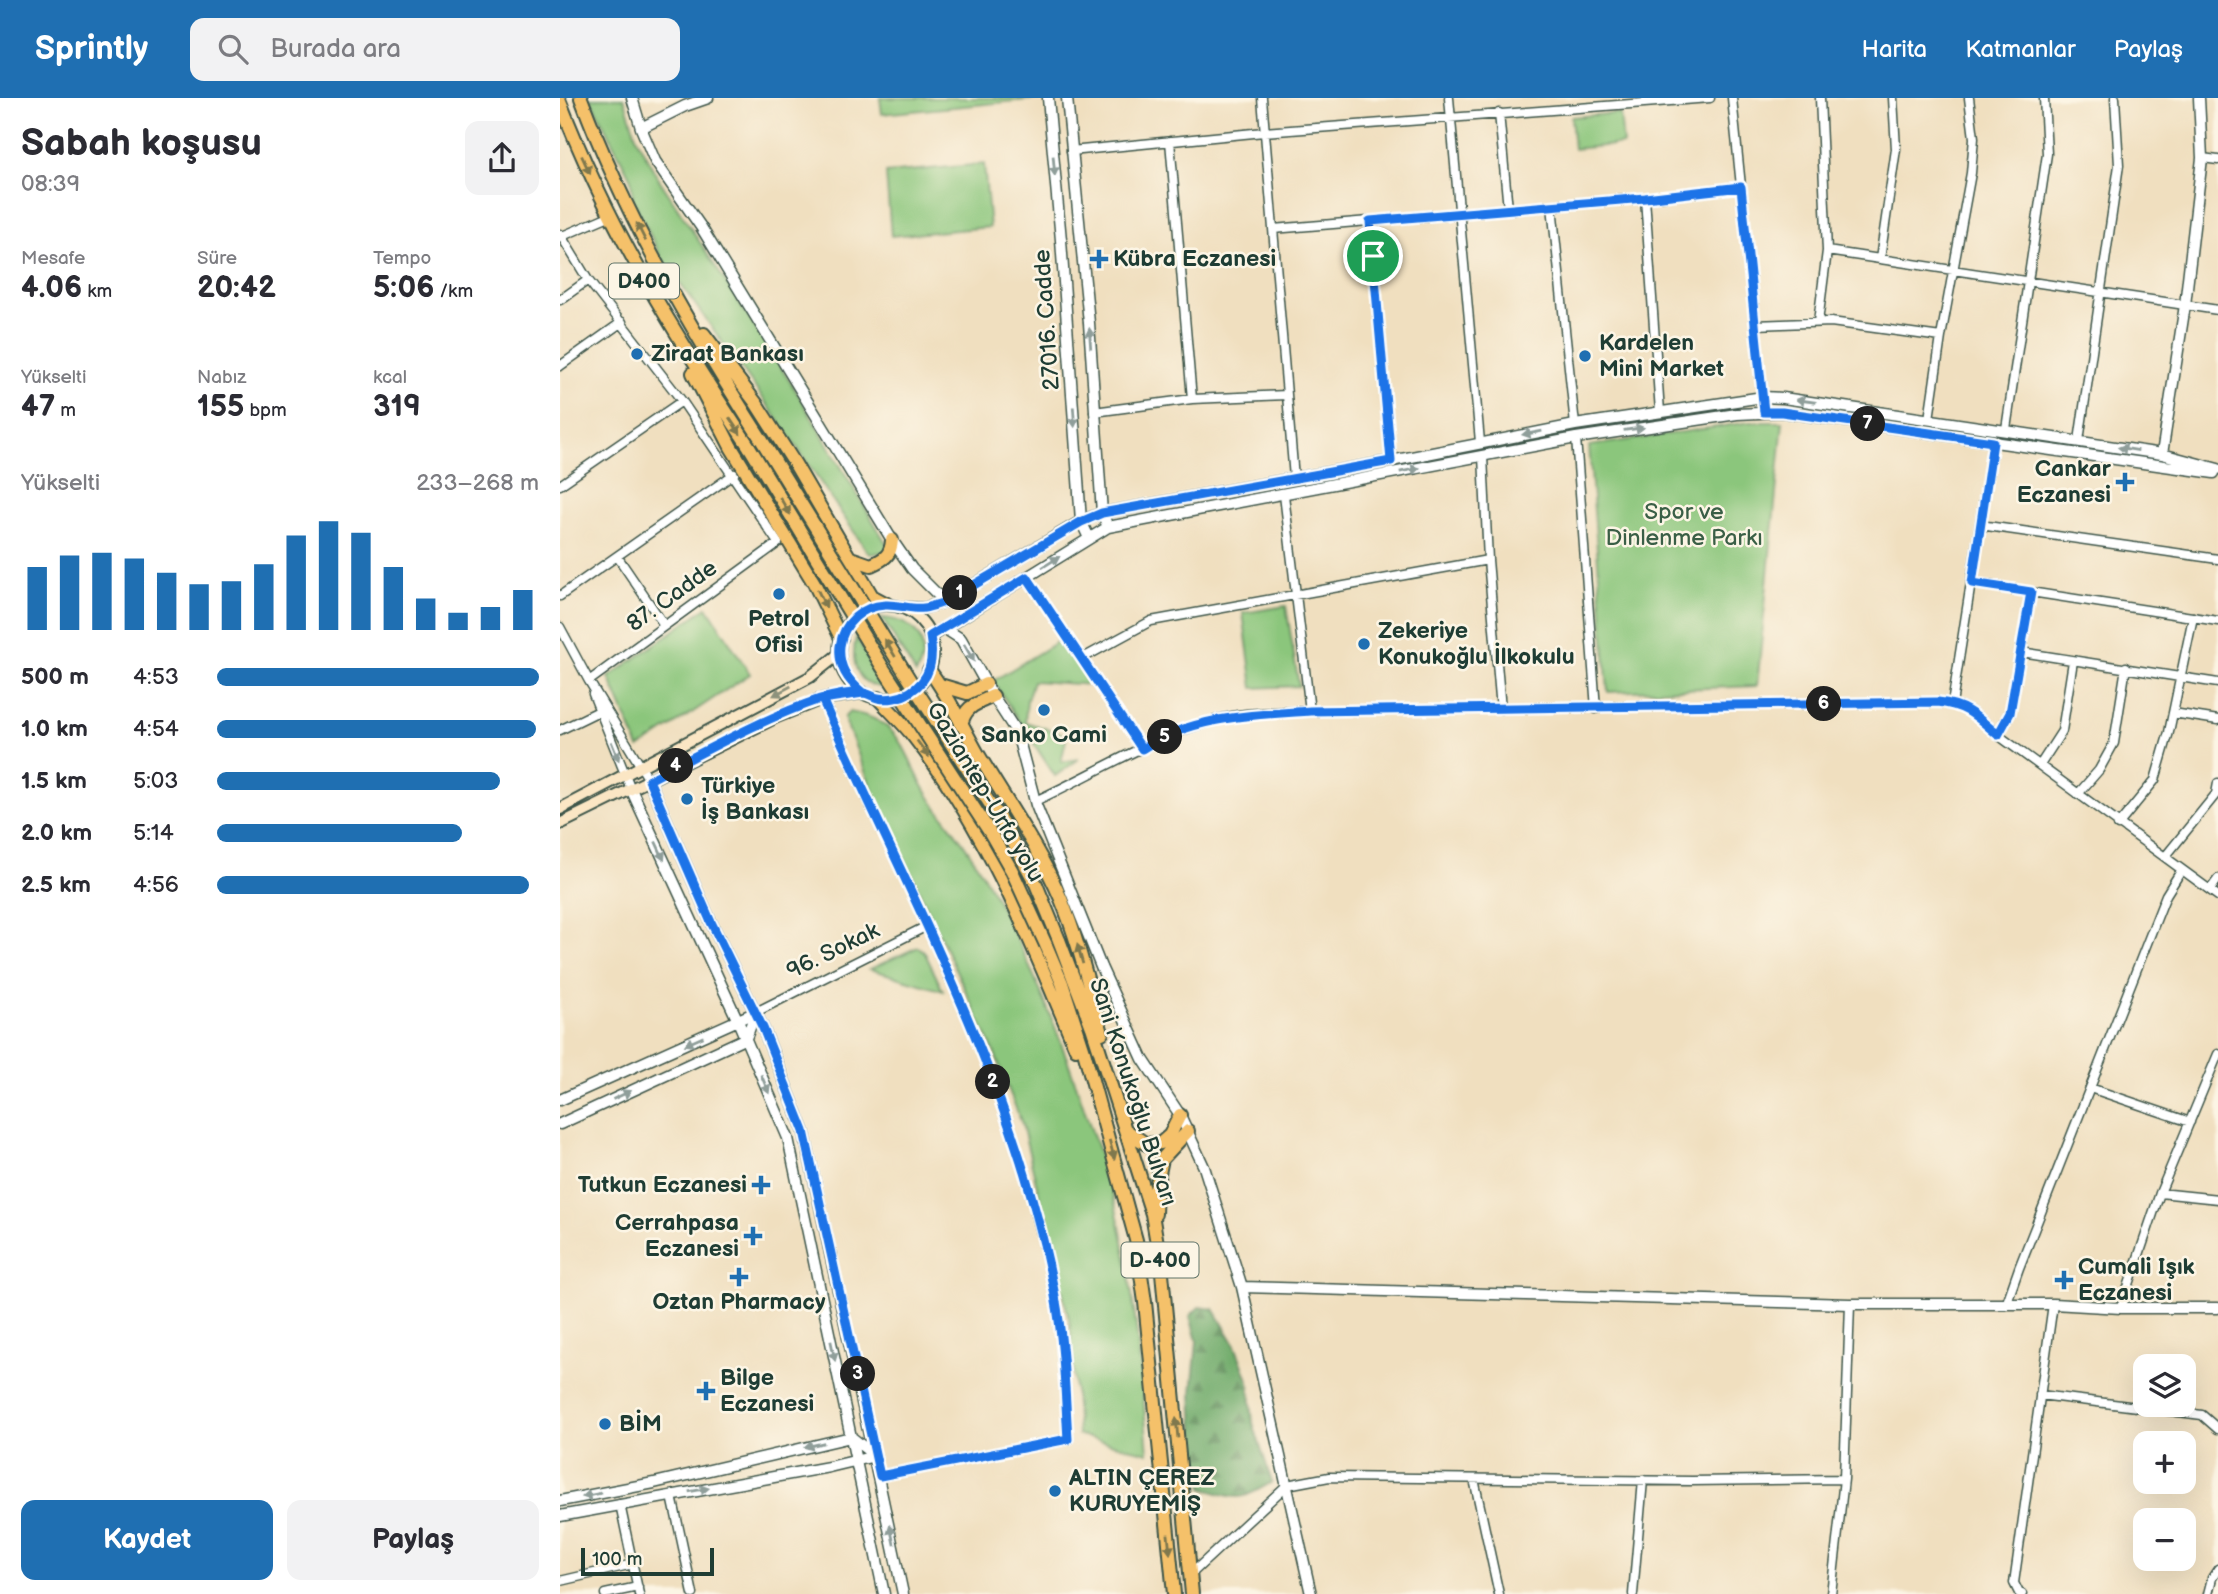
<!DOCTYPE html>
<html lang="tr">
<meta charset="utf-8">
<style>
:root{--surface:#fff;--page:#f2f2f3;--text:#2b2b33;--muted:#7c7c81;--accent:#1f6fb2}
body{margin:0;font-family:"Balsamiq Sans",sans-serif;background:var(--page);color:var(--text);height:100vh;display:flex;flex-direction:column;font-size:26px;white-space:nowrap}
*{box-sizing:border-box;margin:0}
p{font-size:23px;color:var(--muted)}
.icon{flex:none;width:38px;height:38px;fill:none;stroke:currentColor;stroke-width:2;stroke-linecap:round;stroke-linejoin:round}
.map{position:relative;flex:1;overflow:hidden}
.drawer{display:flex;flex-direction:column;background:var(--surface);width:560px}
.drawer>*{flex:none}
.buttons{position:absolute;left:1573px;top:1256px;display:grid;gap:14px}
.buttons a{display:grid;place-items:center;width:63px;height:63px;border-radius:14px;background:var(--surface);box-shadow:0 7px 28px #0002;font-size:35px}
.scale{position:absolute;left:21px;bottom:18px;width:133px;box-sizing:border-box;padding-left:7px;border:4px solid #1f3d34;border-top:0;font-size:19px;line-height:24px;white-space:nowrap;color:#1f3d34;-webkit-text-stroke:5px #fcf5e5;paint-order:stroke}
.pin{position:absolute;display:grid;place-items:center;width:60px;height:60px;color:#fff;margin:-30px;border:4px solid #fff;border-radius:50%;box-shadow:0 2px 7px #0007}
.km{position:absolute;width:35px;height:35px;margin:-18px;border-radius:50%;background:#222;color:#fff;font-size:19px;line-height:35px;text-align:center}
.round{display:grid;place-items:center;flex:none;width:74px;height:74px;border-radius:14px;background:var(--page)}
.overview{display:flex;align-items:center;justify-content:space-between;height:119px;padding:0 21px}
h1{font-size:38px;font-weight:800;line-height:52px}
.stats{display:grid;grid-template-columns:repeat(3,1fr);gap:10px;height:119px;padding:7px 21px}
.stats div{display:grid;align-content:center}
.stats b{font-size:30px;font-weight:800}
.stats small{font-size:19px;font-weight:400}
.stats p{font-size:19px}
.chart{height:196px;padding:14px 21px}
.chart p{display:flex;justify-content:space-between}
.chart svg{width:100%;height:126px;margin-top:7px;stroke:var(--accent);stroke-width:6}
.cta{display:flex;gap:14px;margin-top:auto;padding:14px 21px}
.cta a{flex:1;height:80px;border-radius:14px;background:var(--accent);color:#fff;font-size:28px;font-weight:800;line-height:80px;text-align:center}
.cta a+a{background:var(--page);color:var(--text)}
ul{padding:0 21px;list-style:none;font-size:23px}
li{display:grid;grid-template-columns:112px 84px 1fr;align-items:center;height:52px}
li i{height:18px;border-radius:9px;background:var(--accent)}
header{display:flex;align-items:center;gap:42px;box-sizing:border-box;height:98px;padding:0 35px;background:var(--accent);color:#fff}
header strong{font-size:33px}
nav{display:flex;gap:38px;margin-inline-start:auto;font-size:24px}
.search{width:490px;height:63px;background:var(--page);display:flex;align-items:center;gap:18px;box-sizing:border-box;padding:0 24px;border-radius:14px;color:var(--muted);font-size:26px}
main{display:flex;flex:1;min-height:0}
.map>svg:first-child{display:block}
.green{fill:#8bc67b;stroke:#558258;stroke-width:2}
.forest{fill:url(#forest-firs);stroke:#487450;stroke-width:2}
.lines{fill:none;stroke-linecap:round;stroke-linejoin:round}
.minor-casing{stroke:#3e5549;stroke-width:11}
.tertiary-casing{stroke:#3e5549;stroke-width:13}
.secondary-casing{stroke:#3e5549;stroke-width:14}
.trunk-casing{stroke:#3e5549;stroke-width:16}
.minor{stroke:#fff;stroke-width:8}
.tertiary{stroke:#fff;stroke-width:10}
.secondary{stroke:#fbe6c4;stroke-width:10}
.trunk{stroke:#f5c16b;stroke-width:12}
.trunk-bridge-casing{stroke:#3e5549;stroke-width:16;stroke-linecap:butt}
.trunk-bridge{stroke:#f5c16b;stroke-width:12}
.oneway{fill:#7f784d}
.oneway2{fill:#8f9e9a}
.oneway3{fill:#8d927c}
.route-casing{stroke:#fff;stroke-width:14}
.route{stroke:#1a73e8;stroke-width:9}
.poi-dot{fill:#1f6fb2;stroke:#fcf5e5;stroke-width:2.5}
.labels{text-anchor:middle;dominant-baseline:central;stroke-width:5;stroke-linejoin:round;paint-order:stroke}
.shield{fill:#fcf5e5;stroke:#617469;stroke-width:2}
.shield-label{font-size:21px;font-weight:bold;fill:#1f3d34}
.poi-label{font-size:23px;font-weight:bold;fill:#1f3d34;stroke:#fcf5e5;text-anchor:start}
.street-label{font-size:23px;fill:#1f3d34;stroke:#fcf5e5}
.park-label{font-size:23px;fill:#3a5f46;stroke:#fcf5e5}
</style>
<header>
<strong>Sprintly</strong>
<div class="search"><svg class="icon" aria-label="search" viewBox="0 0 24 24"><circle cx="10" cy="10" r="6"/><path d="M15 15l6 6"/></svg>Burada ara</div>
<nav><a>Harita</a><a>Katmanlar</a><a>Paylaş</a></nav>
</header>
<main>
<section class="drawer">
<div class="overview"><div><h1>Sabah koşusu</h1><p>08:39</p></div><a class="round"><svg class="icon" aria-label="share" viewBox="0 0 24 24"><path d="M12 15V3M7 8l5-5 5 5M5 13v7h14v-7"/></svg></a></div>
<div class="stats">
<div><p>Mesafe</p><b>4.06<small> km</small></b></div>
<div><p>Süre</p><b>20:42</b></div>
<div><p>Tempo</p><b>5:06<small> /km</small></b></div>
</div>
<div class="stats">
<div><p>Yükselti</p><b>47<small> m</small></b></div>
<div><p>Nabız</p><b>155<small> bpm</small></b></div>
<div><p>kcal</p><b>319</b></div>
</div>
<div class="chart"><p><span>Yükselti</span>233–268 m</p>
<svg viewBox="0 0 160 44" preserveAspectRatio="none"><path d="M5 44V22M15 44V18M25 44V17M35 44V19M45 44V24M55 44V28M65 44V27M75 44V21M85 44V11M95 44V6M105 44V10M115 44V22M125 44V33M135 44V38M145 44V36M155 44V30"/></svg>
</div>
<ul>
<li><b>500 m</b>4:53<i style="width:100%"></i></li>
<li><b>1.0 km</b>4:54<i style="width:99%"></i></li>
<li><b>1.5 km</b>5:03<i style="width:88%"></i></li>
<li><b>2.0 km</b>5:14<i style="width:76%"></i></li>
<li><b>2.5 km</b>4:56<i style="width:97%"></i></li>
</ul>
<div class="cta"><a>Kaydet</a><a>Paylaş</a></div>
</section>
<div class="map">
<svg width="1658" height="1496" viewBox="0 0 1658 1496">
<defs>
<pattern id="forest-firs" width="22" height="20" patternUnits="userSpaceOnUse" patternTransform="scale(1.75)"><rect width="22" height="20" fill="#70ab6b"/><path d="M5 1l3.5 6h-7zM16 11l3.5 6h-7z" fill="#5b8c59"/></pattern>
</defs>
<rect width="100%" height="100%" fill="#fcf5e5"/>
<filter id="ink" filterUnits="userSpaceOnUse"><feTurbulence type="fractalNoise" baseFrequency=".0143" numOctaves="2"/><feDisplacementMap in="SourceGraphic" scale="14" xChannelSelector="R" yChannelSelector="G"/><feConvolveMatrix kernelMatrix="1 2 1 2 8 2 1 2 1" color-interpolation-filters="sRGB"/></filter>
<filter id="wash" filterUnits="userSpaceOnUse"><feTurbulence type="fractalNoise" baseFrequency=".00686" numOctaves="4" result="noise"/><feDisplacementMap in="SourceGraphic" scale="28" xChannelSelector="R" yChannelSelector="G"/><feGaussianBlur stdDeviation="1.57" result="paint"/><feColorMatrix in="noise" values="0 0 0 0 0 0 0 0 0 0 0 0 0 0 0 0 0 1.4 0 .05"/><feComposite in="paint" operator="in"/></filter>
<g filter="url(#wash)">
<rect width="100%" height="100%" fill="#f0dfbf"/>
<path class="green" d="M 30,0 L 64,0 L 77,41 L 95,75 L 236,293 L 329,450 L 324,454 L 309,456 L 217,320 L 101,159 L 73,102 L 71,81 Z
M 320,0 L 476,0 L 477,1 L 322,16 Z
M 1060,15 L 1063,46 L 1014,51 L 1011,19 Z
M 424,66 L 430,129 L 331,138 L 326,75 Z
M 1190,324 L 1223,324 L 1197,588 L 1048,594 L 1029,348 Z
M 726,508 L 739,588 L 693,590 L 683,515 Z
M 147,509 L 190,576 L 79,650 L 49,579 Z
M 322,520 C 355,522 373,545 356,576 Z
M 505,539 L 532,587 L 473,583 L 467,602 L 465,624 L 501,635 L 506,642 L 501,664 L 519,661 L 495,678 L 433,583 Z
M 296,540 L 328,589 C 297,591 290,565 296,540 Z
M 289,614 C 346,622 343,660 371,701 C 383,720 399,737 411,757 C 463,840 500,935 530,1028 C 538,1051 547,1074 553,1098 C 574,1182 581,1269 588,1355 L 518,1337 L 510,1225 L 462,1026 L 435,956 L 316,701 L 284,620 Z
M 358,849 L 364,853 L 383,893 L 310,871 Z"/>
<path class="forest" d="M 639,1209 L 654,1211 L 674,1245 L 689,1284 L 693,1325 L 712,1384 C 679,1403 681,1402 644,1391 L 636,1374 L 632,1295 L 637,1243 L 630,1218 Z"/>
</g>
<g filter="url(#ink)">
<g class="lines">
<defs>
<path id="minor" d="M 702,0 L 734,380
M 889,0 L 920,344
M 1172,0 L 1204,314
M 939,15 L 948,111
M 610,43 L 632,301
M 511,53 L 704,34 L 1150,0
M 1642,60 L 1658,62
M 1085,100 L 1100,314
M 992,108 L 1015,327
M 810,123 L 831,363
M 713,131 L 1085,100 L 1181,89
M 0,136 L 28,182 L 122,303 L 218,445 L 29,583
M 0,139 L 49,118
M 1267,153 L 1658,212
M 1320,161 L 1336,51 L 1333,0
M 0,202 L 28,182
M 1258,224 L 1267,153 L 1260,0
M 1195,227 L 1271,224 L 1381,239
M 0,268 L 62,224
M 534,314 L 632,301 L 727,297
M 1369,321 L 1381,239 L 1411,75 L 1414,40 L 1409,0
M 1446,331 L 1487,56 L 1484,0
M 1016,340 L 1036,611
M 1519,343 L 1559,67 L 1555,0
M 923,358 L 928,462 L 941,611
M 0,387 L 122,303
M 724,397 L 750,613
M 1420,427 L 1658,461
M 57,458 L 104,527
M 467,479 L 582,651
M 1412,485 L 1658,523
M 0,498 L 174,376
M 0,529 L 29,583 L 89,682
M 1461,554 L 1658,585
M 523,560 L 591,523 L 928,462
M 33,596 L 71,691
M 262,601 C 348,797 456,986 495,1198 C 504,1245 505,1294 508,1341 L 320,1378
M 1392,606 L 1433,344
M 1613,615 L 1658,622
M 0,632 L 39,613
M 1438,637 L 1450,615 L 1471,494
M 1480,667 L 1502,633 L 1513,563
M 1518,696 L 1539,672 L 1554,645 L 1566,569
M 475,703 C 537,675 596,636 663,620 C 690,613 722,615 750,613 L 1378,604 C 1408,607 1417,618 1438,637 L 1658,798
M 1558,727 L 1595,682 L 1609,634 L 1633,519
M 1605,759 L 1656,696 L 1658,685
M 1650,792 L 1658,781
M 196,914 L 367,828
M 1530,990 L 1630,1024
M 1600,1095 L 1658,1101
M 1446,1207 L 1459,1170 L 1606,797 L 1621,773
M 1561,1210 L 1600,1095 L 1658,956
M 1480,1297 L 1642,1317 L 1658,1331
M 914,1381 L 939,1496
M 112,1398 L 133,1496
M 60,1406 L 79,1496
M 630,1477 L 727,1387 L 769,1379 L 1132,1383 L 1284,1381
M 0,1483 L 73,1466
M 45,1496 L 78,1489
M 1073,1496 L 1083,1382
M 1271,1496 L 1284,1381 L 1290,1206
M 1462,1496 L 1459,1495 L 1454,1485 L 1493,1206
M 1648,1496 L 1652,1480 L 1658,1471"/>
<path id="tertiary" d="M 72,0 L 81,30 L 95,63 L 141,129 L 332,442 L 352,471 L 385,504
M 488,0 L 501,142 L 521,423 L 529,440
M 507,0 L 529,225 L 542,415 L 548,429
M 81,30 L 125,8 L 148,0
M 1602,356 L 1625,207 L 1642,60 L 1639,0
M 342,509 L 364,510 L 385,504 L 521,423 L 542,415 L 831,363 L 1015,327 L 1203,299 L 1223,300 L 1602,356 L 1658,371
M 384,530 L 401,541 L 433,598 L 457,635 L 476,707 L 541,869 L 583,961 L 620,1017 L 644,1069 L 682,1189 L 751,1496
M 370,539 L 548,429 L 1016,340 L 1177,316 L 1222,314 L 1654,375
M 89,682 L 150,822 L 203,930 L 244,1033 L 343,1496
M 71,691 L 178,923 L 228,1040 L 324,1496
M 0,1002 L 196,914
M 0,1026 L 186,940 L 196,914
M 682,1189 L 1290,1206 L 1493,1206 L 1561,1210 L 1658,1210
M 0,1403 L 94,1385 L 291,1339 L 315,1358
M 0,1418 L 269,1369 L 315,1358"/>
<path id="secondary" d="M279 554a47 47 0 1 1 94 0a47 47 0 1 1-94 0Z
M 0,711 L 250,579 L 279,556
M 0,726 L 217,619 L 262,601 L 303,595"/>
<path id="trunk" d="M 21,0 C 66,121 132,233 201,341
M 0,4 C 49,131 115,237 190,350
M 144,236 L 196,305 L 235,366 L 312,498 L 327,506
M 133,275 L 171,349 L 254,485 L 281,540
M 288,459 L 311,467 C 324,461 331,458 332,442
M 369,572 C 389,598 402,628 418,656 C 446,703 479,750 501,801 C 519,844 529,890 542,935
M 380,587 L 407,595 L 426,586
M 318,600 C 330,613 343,625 354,639 C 427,732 471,843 516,951
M 401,627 C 405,608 416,606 433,598
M 499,842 L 532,929 L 592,1116 L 602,1175 L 632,1496
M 486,847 L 502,885 L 524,953 L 576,1142 L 585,1204 L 614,1496
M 567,1033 L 586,1046 L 601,1045 L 610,1037 L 620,1017
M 595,1116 L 596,1090 L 602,1061 L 628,1033"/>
</defs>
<use href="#minor" class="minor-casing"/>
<use href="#tertiary" class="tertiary-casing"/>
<use href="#secondary" class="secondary-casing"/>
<use href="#trunk" class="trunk-casing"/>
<use href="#minor" class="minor"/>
<use href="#tertiary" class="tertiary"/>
<use href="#secondary" class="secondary"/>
<use href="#trunk" class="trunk"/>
<defs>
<path id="trunk-bridge" d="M 201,341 L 351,584 L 445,729 L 476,786 L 499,842
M 190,350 L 323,570 L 431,736 L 452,773 L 486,847"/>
</defs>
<use href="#trunk-bridge" class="trunk-bridge-casing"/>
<use href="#trunk-bridge" class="trunk-bridge"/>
</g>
<defs><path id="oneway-solid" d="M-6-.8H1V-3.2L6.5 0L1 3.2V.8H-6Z" transform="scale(1.75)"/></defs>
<g class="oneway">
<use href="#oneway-solid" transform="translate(26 67) rotate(65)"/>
<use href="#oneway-solid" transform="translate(81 134) rotate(-117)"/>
<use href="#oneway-solid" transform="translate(175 328) rotate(56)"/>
<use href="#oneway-solid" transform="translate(225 408) rotate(59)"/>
<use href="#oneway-solid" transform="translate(262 501) rotate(64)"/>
<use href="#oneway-solid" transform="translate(330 550) rotate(-121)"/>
<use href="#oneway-solid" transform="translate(363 651) rotate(54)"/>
<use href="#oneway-solid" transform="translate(520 856) rotate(-106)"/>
<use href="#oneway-solid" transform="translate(552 1052) rotate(75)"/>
<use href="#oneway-solid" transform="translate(617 1330) rotate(-95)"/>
<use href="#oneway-solid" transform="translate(609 1446) rotate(84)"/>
</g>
<g class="oneway2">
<use href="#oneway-solid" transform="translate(494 68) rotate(85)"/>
<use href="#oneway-solid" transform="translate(530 240) rotate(-94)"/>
<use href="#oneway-solid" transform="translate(1246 303) rotate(-172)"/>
<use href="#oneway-solid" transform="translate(514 319) rotate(86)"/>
<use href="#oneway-solid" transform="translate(1074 331) rotate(-8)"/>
<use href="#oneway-solid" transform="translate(972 335) rotate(170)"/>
<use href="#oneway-solid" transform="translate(1568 351) rotate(-171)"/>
<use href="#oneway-solid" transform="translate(850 372) rotate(-11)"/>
<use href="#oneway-solid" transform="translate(491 464) rotate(-32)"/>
<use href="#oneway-solid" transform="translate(409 555) rotate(60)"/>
<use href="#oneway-solid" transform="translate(55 653) rotate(68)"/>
<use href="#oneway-solid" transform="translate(100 753) rotate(65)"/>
<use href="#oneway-solid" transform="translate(134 943) rotate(156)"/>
<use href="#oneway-solid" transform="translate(205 986) rotate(67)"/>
<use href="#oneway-solid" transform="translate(62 997) rotate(-25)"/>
<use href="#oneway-solid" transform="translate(273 1253) rotate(78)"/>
<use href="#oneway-solid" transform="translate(254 1347) rotate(167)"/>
<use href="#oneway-solid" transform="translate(139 1392) rotate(-10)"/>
<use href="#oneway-solid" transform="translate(32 1397) rotate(169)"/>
<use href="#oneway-solid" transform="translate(332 1437) rotate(-102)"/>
</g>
<use class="oneway3" href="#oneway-solid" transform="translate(222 593) rotate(152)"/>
</g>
<g class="lines" filter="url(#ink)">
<defs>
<path id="route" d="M 813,158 L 831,363 L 542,415 L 521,424 L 385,504 C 378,506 371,509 364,510 C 351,512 338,506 325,507 C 302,508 283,525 280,548 C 278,568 287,582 303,595 L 262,601 C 348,796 456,986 495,1198 C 504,1245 505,1294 508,1341 L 320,1378 L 244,1033 L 203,930 L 150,822 L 89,682 C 144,654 201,621 260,601 C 272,598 291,593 303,595 C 308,595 313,599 318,600 C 328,602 341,600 350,594 C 371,581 374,561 370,538 L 467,479 L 582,651 C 633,618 691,617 750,613 L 1378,604 C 1407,607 1417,619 1438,637 L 1450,615 L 1471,494 L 1412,485 L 1433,344 L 1222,314 L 1204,314 L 1181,89 L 1085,100 L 810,123 L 813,158"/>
</defs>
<use href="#route" class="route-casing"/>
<use href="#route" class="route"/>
</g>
<g class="poi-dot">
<path d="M535.5 150.5h7v7h7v7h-7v7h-7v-7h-7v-7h7z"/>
<circle cx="77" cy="256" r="7"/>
<circle cx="1025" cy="258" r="7"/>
<path d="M1561.5 373.5h7v7h7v7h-7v7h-7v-7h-7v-7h7z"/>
<circle cx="219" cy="496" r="7"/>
<circle cx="804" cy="546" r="7"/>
<circle cx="484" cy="612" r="7"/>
<circle cx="127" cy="701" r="7"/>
<path d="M197.5 1076.5h7v7h7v7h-7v7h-7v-7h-7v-7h7z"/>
<path d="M189.5 1127.5h7v7h7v7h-7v7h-7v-7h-7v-7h7z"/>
<path d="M175.5 1168.5h7v7h7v7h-7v7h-7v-7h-7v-7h7z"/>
<path d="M1500.5 1171.5h7v7h7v7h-7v7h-7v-7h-7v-7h7z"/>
<path d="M142.5 1282.5h7v7h7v7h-7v7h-7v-7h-7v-7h7z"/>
<circle cx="45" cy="1326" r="7"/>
<circle cx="495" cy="1393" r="7"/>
</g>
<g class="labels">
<g class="shield">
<rect x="49" y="165.5" width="70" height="35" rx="5"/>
<rect x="561.5" y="1144.5" width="77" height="35" rx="5"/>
</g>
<g class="shield-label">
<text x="84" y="183">D400</text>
<text x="600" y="1162">D-400</text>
</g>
<g class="poi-label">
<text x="553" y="161">Kübra Eczanesi</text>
<text x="1039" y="245">Kardelen<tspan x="1039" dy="26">Mini Market</tspan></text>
<text x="91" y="256">Ziraat Bankası</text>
<text x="1551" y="371" text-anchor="end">Cankar<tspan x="1551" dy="26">Eczanesi</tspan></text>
<text x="219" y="521" text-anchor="middle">Petrol<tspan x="219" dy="26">Ofisi</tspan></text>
<text x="818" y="533">Zekeriye<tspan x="818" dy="26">Konukoğlu İlkokulu</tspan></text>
<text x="484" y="637" text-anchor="middle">Sanko Cami</text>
<text x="141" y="688">Türkiye<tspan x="141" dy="26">İş Bankası</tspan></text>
<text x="187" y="1087" text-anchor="end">Tutkun Eczanesi</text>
<text x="179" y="1125" text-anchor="end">Cerrahpasa<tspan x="179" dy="26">Eczanesi</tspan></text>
<text x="1518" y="1169">Cumali Işık<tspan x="1518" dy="26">Eczanesi</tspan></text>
<text x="179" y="1204" text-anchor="middle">Oztan Pharmacy</text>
<text x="160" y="1280">Bilge<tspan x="160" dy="26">Eczanesi</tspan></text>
<text x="59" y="1326">BİM</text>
<text x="509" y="1380">ALTIN ÇEREZ<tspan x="509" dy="26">KURUYEMİŞ</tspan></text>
</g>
<g class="street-label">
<text transform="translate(487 222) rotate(-94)">27016. Cadde</text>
<text transform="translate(112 498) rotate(-36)">87. Cadde</text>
<text transform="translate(425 694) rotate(59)">Gaziantep-Urfa yolu</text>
<text transform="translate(273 853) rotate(-26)">96. Sokak</text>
<text transform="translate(573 994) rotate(72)">Sani Konukoğlu Bulvarı</text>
</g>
<g class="park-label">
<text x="1124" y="414">Spor ve<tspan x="1124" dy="26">Dinlenme Parkı</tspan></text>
</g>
</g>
</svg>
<div class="buttons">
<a><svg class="icon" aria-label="layers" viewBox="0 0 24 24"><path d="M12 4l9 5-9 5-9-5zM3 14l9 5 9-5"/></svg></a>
<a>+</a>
<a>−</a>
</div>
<div class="scale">100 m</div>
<div class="pin" style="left:813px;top:158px;background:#1e9e55"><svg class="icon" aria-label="arrive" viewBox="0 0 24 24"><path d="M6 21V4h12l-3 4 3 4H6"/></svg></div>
<b class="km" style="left:400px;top:495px">1</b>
<b class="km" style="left:433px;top:984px">2</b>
<b class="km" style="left:298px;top:1276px">3</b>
<b class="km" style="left:116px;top:668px">4</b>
<b class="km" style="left:605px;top:639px">5</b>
<b class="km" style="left:1264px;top:606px">6</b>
<b class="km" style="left:1308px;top:326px">7</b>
</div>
</main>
